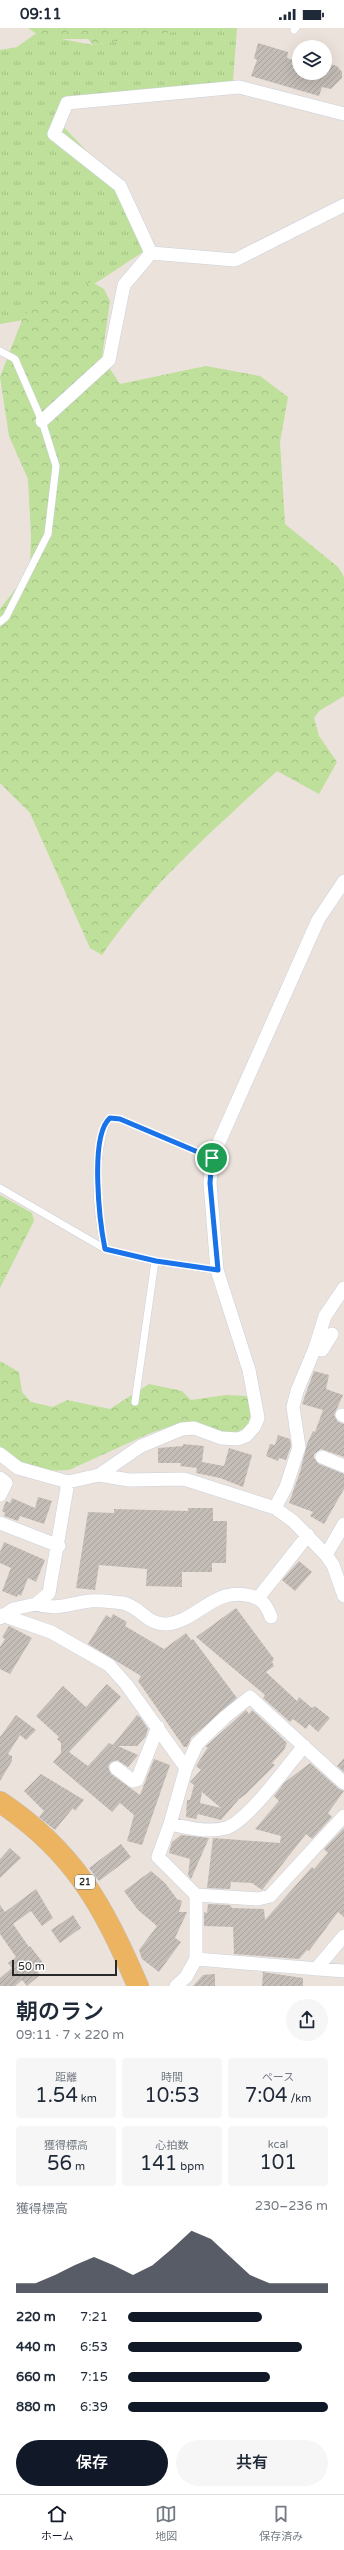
<!DOCTYPE html>
<html lang="ja">
<meta charset="utf-8">
<style>
:root{--surface:#fff;--page:#f6f6f7;--text:#1f2937;--muted:#747a83;--line:#e0e1e3;--accent:#111827}
body{margin:0;font-family:"Varela Round","Noto Sans JP",sans-serif;background:var(--page);color:var(--text);height:100vh;display:flex;flex-direction:column;font-size:15px;white-space:nowrap}
*{box-sizing:border-box;margin:0}
p{font-size:13px;color:var(--muted)}
.icon{flex:none;width:22px;height:22px;fill:none;stroke:currentColor;stroke-width:2;stroke-linecap:round;stroke-linejoin:round}
.map{position:relative;height:1958px;overflow:hidden}
.details{display:flex;flex-direction:column;background:var(--surface);flex:1}
.details>*{flex:none}
.fabs{position:absolute;left:292px;top:12px;display:grid;gap:8px}
.fabs a{display:grid;place-items:center;width:40px;height:40px;border-radius:50%;background:var(--surface);box-shadow:0 4px 16px #0002;font-size:20px}
.scale{position:absolute;left:12px;bottom:10px;width:105px;box-sizing:border-box;padding-left:4px;border:2px solid #292929;border-top:0;font-size:11px;line-height:14px;white-space:nowrap;color:#292929;-webkit-text-stroke:3px #fff;paint-order:stroke}
.pin{position:absolute;display:grid;place-items:center;width:34px;height:34px;color:#fff;margin:-17px;border:2px solid #fff;border-radius:50%;box-shadow:0 1px 4px #0007}
.round{display:grid;place-items:center;flex:none;width:42px;height:42px;border-radius:21px;background:var(--page)}
.summary{display:flex;align-items:center;justify-content:space-between;height:68px;padding:0 16px}
h1{font-size:22px;font-weight:600;line-height:30px}
.figures{display:grid;grid-template-columns:repeat(3,1fr);gap:6px;height:68px;padding:4px 16px}
.figures div{display:grid;align-content:center;border-radius:4px;background:var(--page);text-align:center}
.figures b{font-size:20px;font-weight:600}
.figures small{font-size:11px;font-weight:400}
.figures p{font-size:11px}
.chart{height:112px;padding:8px 16px}
.chart p{display:flex;justify-content:space-between}
.chart svg{width:100%;height:72px;margin-top:4px;fill:var(--accent);opacity:.7}
.button{display:flex;gap:8px;margin-top:auto;padding:8px 16px}
.button a{flex:1;height:46px;border-radius:24px;background:var(--accent);color:#fff;font-size:16px;font-weight:600;line-height:46px;text-align:center}
.button a+a{background:var(--page);color:var(--text)}
ul{padding:0 16px;list-style:none;font-size:13px}
li{display:grid;grid-template-columns:64px 48px 1fr;align-items:center;height:30px}
li i{height:10px;border-radius:5px;background:var(--accent)}
.status{display:flex;justify-content:space-between;align-items:center;height:28px;padding:0 20px;background:var(--surface);direction:ltr}
.status svg{height:11px;fill:currentColor}
.tabs{display:flex;justify-content:space-around;align-items:center;height:56px;border-top:1px solid var(--line);background:var(--surface);font-size:11px;color:var(--muted)}
.tabs a{display:grid;justify-items:center;gap:2px}
.tabs .active{color:var(--accent)}
.map>svg:first-child{display:block}
.grass{fill:url(#grass-tufts)}
.forest{fill:url(#forest-crowns)}
.building{fill:url(#building-hatch);fill-rule:evenodd}
.lines{fill:none;stroke-linecap:round;stroke-linejoin:round}
.service-casing{stroke:#cad0db;stroke-width:8}
.minor-casing{stroke:#cad0db;stroke-width:14}
.primary-casing{stroke:#c3c3c3;stroke-width:22}
.service{stroke:#fff;stroke-width:7}
.minor{stroke:#fff;stroke-width:13}
.primary{stroke:#ecb360;stroke-width:21}
.route-casing{stroke:#fff;stroke-width:8}
.route{stroke:#1a73e8;stroke-width:5}
.labels{text-anchor:middle;dominant-baseline:central;stroke-width:3;stroke-linejoin:round;paint-order:stroke}
.shield{fill:#fff;stroke:#696969;stroke-width:1}
.shield-label{font-size:9px;font-weight:bold;fill:#292929}
</style>
<div class="status"><b>09:11</b><svg viewBox="0 0 49 12"><path d="M0 12V9h3v3zM5 12V6h3v6zM10 12V3h3v9zM15 12V0h3v12zM26 1h20v11H26zM47 4h2v5h-2z"/></svg></div>
<div class="map">
<svg width="344" height="1958" viewBox="0 0 344 1958">
<defs>
<pattern id="grass-tufts" width="24" height="20" patternUnits="userSpaceOnUse"><rect width="24" height="20" fill="#bee09a"/><path d="M3 7l-1-3M5 7V3M7 7l1-3M15 17l-1-3M17 17v-4M19 17l1-3" fill="none" stroke="#a3c085"/></pattern>
<pattern id="forest-crowns" width="20" height="18" patternUnits="userSpaceOnUse"><rect width="20" height="18" fill="#bee09a"/><path d="M2 6a3 3 0 1 1 6 0M12 15a3 3 0 1 1 6 0" fill="none" stroke="#a3c085"/></pattern>
<pattern id="building-hatch" width="6" height="6" patternUnits="userSpaceOnUse"><rect width="6" height="6" fill="#c4bdb7"/><path d="M-1 1l2-2M0 6l6-6M5 7l2-2" fill="none" stroke="#a8a29d"/></pattern>
</defs>
<rect width="100%" height="100%" fill="#ebe2dc"/>
<path class="grass" d="M 191,0 L 237,0 L 233,53 L 60,76 L 59,94 L 120,158 L 155,216 L 102,251 L 35,290 L 0,296 L 0,22 L 17,19 L 35,6 L 93,17 Z"/>
<path class="forest" d="M 28,0 L 198,0 L 93,17 L 88,11 L 44,11 Z
M 92,254 L 104,261 L 110,273 L 102,329 L 120,356 L 206,338 L 260,348 L 288,369 L 280,414 L 285,496 L 338,539 L 344,549 L 344,668 L 319,683 L 314,690 L 319,708 L 337,734 L 319,766 L 277,743 C 215,801 149,857 102,927 L 90,920 L 30,785 L 0,755 L 0,581 L 30,542 L 31,508 L 28,451 L 9,408 L 0,349 L 22,292 L 32,277 Z
M 0,1167 L 32,1185 L 34,1193 L 0,1260 Z
M 0,1333 L 19,1344 L 22,1364 L 31,1374 L 53,1379 L 67,1372 L 110,1381 L 149,1356 L 182,1363 L 191,1372 L 226,1367 L 247,1368 L 252,1374 L 249,1397 L 234,1406 L 183,1394 L 148,1406 L 69,1442 L 43,1443 L 16,1433 L 0,1418 Z"/>
<path class="building" d="M 258,15 L 288,24 L 287,30 L 299,34 L 299,45 L 325,45 L 325,35 L 337,38 L 342,44 L 342,50 L 331,61 L 322,59 L 319,68 L 251,48 L 257,32 L 254,30 Z
M 314,1343 L 329,1347 L 326,1361 L 343,1367 L 334,1387 L 338,1394 L 344,1396 L 344,1429 L 321,1421 L 314,1426 L 314,1430 L 319,1436 L 344,1446 L 344,1461 L 324,1496 L 310,1488 L 313,1484 L 289,1475 L 300,1444 L 307,1416 L 313,1403 L 315,1404 L 323,1382 L 302,1376 Z
M 278,1407 L 290,1411 L 291,1418 L 286,1432 L 279,1430 L 278,1433 L 266,1428 L 270,1416 L 275,1417 Z
M 183,1416 L 204,1418 L 202,1434 L 224,1438 L 229,1420 L 252,1427 L 243,1459 L 220,1450 L 196,1445 L 197,1440 L 180,1438 L 181,1435 L 158,1435 L 158,1420 L 183,1418 Z
M 38,1469 L 52,1473 L 44,1496 L 20,1488 L 18,1493 L 4,1488 L 5,1485 L 2,1483 L 6,1473 L 10,1475 L 12,1470 L 35,1480 Z
M 188,1480 L 213,1480 L 213,1493 L 227,1493 L 226,1535 L 212,1535 L 212,1544 L 182,1544 L 182,1559 L 146,1558 L 147,1541 L 99,1537 L 95,1562 L 76,1560 L 88,1484 L 114,1485 L 114,1481 L 188,1483 Z
M 4,1514 L 45,1532 L 36,1554 L 28,1550 L 21,1568 L 18,1566 L 17,1569 L 2,1563 L 11,1540 L 0,1535 L 0,1524 Z
M 299,1533 L 312,1544 L 295,1563 L 282,1552 Z
M 236,1580 L 274,1631 L 272,1634 L 274,1638 L 266,1644 L 297,1673 L 299,1669 L 312,1680 L 315,1678 L 330,1690 L 318,1704 L 309,1696 L 306,1701 L 293,1691 L 290,1694 L 263,1670 L 265,1667 L 196,1609 Z
M 113,1586 L 127,1594 L 125,1598 L 164,1621 L 186,1605 L 191,1612 L 193,1611 L 237,1670 L 191,1710 L 187,1719 L 184,1719 L 138,1653 L 141,1648 L 88,1616 L 106,1587 L 111,1590 Z
M 9,1598 L 32,1610 L 10,1646 L 0,1641 L 0,1619 L 5,1611 L 2,1609 Z
M 107,1656 L 121,1669 L 69,1724 L 88,1738 L 109,1715 L 113,1717 L 137,1687 L 140,1689 L 148,1701 L 146,1708 L 137,1718 L 118,1718 L 138,1727 L 128,1739 L 117,1732 L 110,1735 L 108,1739 L 111,1746 L 140,1767 L 154,1731 L 170,1737 L 142,1817 L 127,1813 L 134,1787 L 120,1775 L 112,1784 L 53,1734 L 61,1725 L 61,1715 L 57,1711 L 59,1709 L 36,1688 L 63,1658 L 86,1679 Z
M 246,1682 L 249,1686 L 252,1682 L 281,1709 L 287,1715 L 284,1722 L 272,1735 L 275,1737 L 246,1766 L 239,1771 L 221,1792 L 198,1786 L 196,1791 L 186,1789 L 187,1772 L 190,1772 L 194,1757 L 190,1754 L 201,1742 L 196,1738 L 208,1719 L 205,1719 ZM 202,1764 L 221,1780 L 200,1775 Z
M 16,1687 L 36,1702 L 26,1712 L 20,1707 L 8,1726 L 12,1728 L 12,1733 L 0,1753 L 0,1709 Z
M 344,1730 L 344,1744 L 337,1738 Z
M 310,1735 L 339,1761 L 344,1763 L 328,1785 L 332,1789 L 312,1811 L 306,1806 L 262,1862 L 252,1855 L 231,1854 L 230,1861 L 207,1860 L 213,1810 L 280,1815 L 281,1808 L 255,1801 L 279,1773 L 274,1768 L 285,1754 Z
M 41,1746 L 84,1772 L 75,1783 L 73,1780 L 55,1802 L 39,1789 L 44,1783 L 24,1763 Z
M 344,1800 L 344,1889 L 338,1884 L 309,1923 L 307,1922 L 299,1931 L 234,1926 L 233,1899 L 204,1898 L 204,1884 L 207,1885 L 208,1876 L 230,1877 L 232,1880 L 264,1881 L 265,1892 L 312,1839 L 314,1841 L 328,1825 L 324,1821 Z
M 181,1807 L 209,1810 L 191,1851 L 188,1847 L 190,1831 L 169,1825 L 172,1814 Z
M 121,1816 L 131,1829 L 99,1853 L 89,1840 Z
M 10,1820 L 21,1830 L 0,1850 L 0,1831 Z
M 151,1843 L 165,1855 L 177,1871 L 182,1873 L 179,1884 L 187,1884 L 175,1910 L 181,1914 L 159,1944 L 142,1931 L 139,1922 L 157,1898 L 138,1882 L 124,1863 Z
M 36,1861 L 53,1890 L 42,1898 L 31,1883 L 13,1896 L 29,1919 L 30,1918 L 44,1936 L 36,1942 L 40,1947 L 27,1958 L 22,1952 L 15,1958 L 0,1958 L 0,1950 L 12,1940 L 8,1935 L 16,1929 L 0,1906 L 0,1877 L 5,1884 Z
M 73,1887 L 81,1900 L 60,1915 L 51,1902 Z
M 263,1944 L 303,1950 L 303,1958 L 262,1958 Z
M 215,1946 L 215,1958 L 193,1958 L 203,1947 Z"/>
<g class="lines">
<defs>
<path id="service" d="M 294,2 L 296,0
M 0,323 L 15,331 L 42,393 L 56,438 L 48,506 L 6,589 L 0,594
M 0,1160 L 105,1221
M 155,1233 L 105,1221 C 96,1181 93,1134 106,1094 L 110,1091 L 120,1091 L 212,1130
M 135,1374 L 155,1233 L 217,1242"/>
<path id="minor" d="M 344,86 L 239,59 L 67,75 L 54,106 L 120,158 L 151,225 L 235,232 L 344,177
M 42,393 L 109,332 L 124,257 L 151,225
M 315,1320 L 322,1322 L 332,1306
M 342,1387 L 344,1388
M 0,1426 L 18,1440 L 68,1454 L 99,1447 L 141,1418 L 182,1401 L 194,1400 L 221,1410 L 238,1411 L 246,1408 L 254,1399 L 258,1390 L 249,1342 L 217,1242 L 210,1155 L 212,1130 L 318,892 L 344,853
M 322,1429 L 344,1438
M 99,1447 L 129,1452 L 184,1451 L 275,1480 L 293,1493 L 326,1527 L 333,1537 L 344,1568
M 0,1450 L 6,1455 L 0,1467
M 275,1480 L 286,1459 L 299,1419 L 293,1379 L 297,1363 L 315,1320 L 325,1288 L 344,1260
M 0,1495 L 59,1518
M 326,1527 L 344,1496
M 259,1569 L 308,1507
M 36,1576 C 55,1583 71,1575 90,1573 C 100,1572 112,1574 123,1575 C 139,1578 148,1597 166,1596 C 196,1594 212,1561 246,1567 C 260,1569 266,1575 271,1589
M 2,1587 L 51,1604 L 109,1637 L 126,1656 L 186,1740
M 0,1590 L 13,1581 L 36,1576 L 49,1565 L 68,1454
M 116,1740 L 133,1753 L 137,1752 L 158,1699
M 170,1796 C 188,1800 208,1805 226,1800 C 247,1794 288,1737 304,1718
M 196,1867 L 258,1871 L 270,1868 L 344,1788
M 196,1931 L 344,1943
M 316,1941 L 344,1908
M 176,1958 L 186,1949 L 196,1931 L 196,1867 L 158,1829 L 170,1796 L 186,1740 L 197,1716 L 225,1689 L 250,1669 L 344,1755"/>
<path id="primary" d="M 0,1774 C 75,1824 103,1878 138,1958"/>
</defs>
<use href="#service" class="service-casing"/>
<use href="#minor" class="minor-casing"/>
<use href="#primary" class="primary-casing"/>
<use href="#service" class="service"/>
<use href="#minor" class="minor"/>
<use href="#primary" class="primary"/>
</g>
<g class="lines">
<defs>
<path id="route" d="M 110,1090 L 120,1091 L 212,1130 L 210,1155 L 218,1242 L 156,1233 L 105,1221 C 100,1196 89,1108 110,1090 Z"/>
</defs>
<use href="#route" class="route-casing"/>
<use href="#route" class="route"/>
</g>
<g class="labels">
<rect class="shield" x="75" y="1847" width="20" height="14" rx="3"/>
<g class="shield-label">
<text x="85" y="1854">21</text>
</g>
</g>
</svg>
<div class="fabs">
<a><svg class="icon" aria-label="layers" viewBox="0 0 24 24"><path d="M12 4l9 5-9 5-9-5zM3 14l9 5 9-5"/></svg></a>
</div>
<div class="scale">50 m</div>
<div class="pin" style="left:212px;top:1130px;background:#1e9e55"><svg class="icon" aria-label="arrive" viewBox="0 0 24 24"><path d="M6 21V4h12l-3 4 3 4H6"/></svg></div>
</div>
<section class="details">
<div class="summary"><div><h1>朝のラン</h1><p>09:11 · 7 × 220 m</p></div><a class="round"><svg class="icon" aria-label="share" viewBox="0 0 24 24"><path d="M12 15V3M7 8l5-5 5 5M5 13v7h14v-7"/></svg></a></div>
<div class="figures">
<div><p>距離</p><b>1.54<small> km</small></b></div>
<div><p>時間</p><b>10:53</b></div>
<div><p>ペース</p><b>7:04<small> /km</small></b></div>
</div>
<div class="figures">
<div><p>獲得標高</p><b>56<small> m</small></b></div>
<div><p>心拍数</p><b>141<small> bpm</small></b></div>
<div><p>kcal</p><b>101</b></div>
</div>
<div class="chart"><p><span>獲得標高</span>230–236 m</p>
<svg viewBox="0 0 160 44" preserveAspectRatio="none"><path d="M0 44V38L10 38L20 33L30 27L40 22L50 27L60 33L70 27L80 17L90 6L100 11L110 22L120 33L130 38L140 38L150 38L160 38V44z"/></svg>
</div>
<ul>
<li><b>220 m</b>7:21<i style="width:67%"></i></li>
<li><b>440 m</b>6:53<i style="width:87%"></i></li>
<li><b>660 m</b>7:15<i style="width:71%"></i></li>
<li><b>880 m</b>6:39<i style="width:100%"></i></li>
</ul>
<div class="button"><a>保存</a><a>共有</a></div>
</section>
<nav class="tabs">
<a class="active"><svg class="icon" aria-label="home" viewBox="0 0 24 24"><path d="M3 11l9-7 9 7M6 9v11h12V9"/></svg>ホーム</a>
<a><svg class="icon" aria-label="map" viewBox="0 0 24 24"><path d="M3 6l6-2 6 2 6-2v14l-6 2-6-2-6 2zM9 4v14M15 6v14"/></svg>地図</a>
<a><svg class="icon" aria-label="saved" viewBox="0 0 24 24"><path d="M7 4h10v16l-5-4-5 4z"/></svg>保存済み</a>
</nav>
